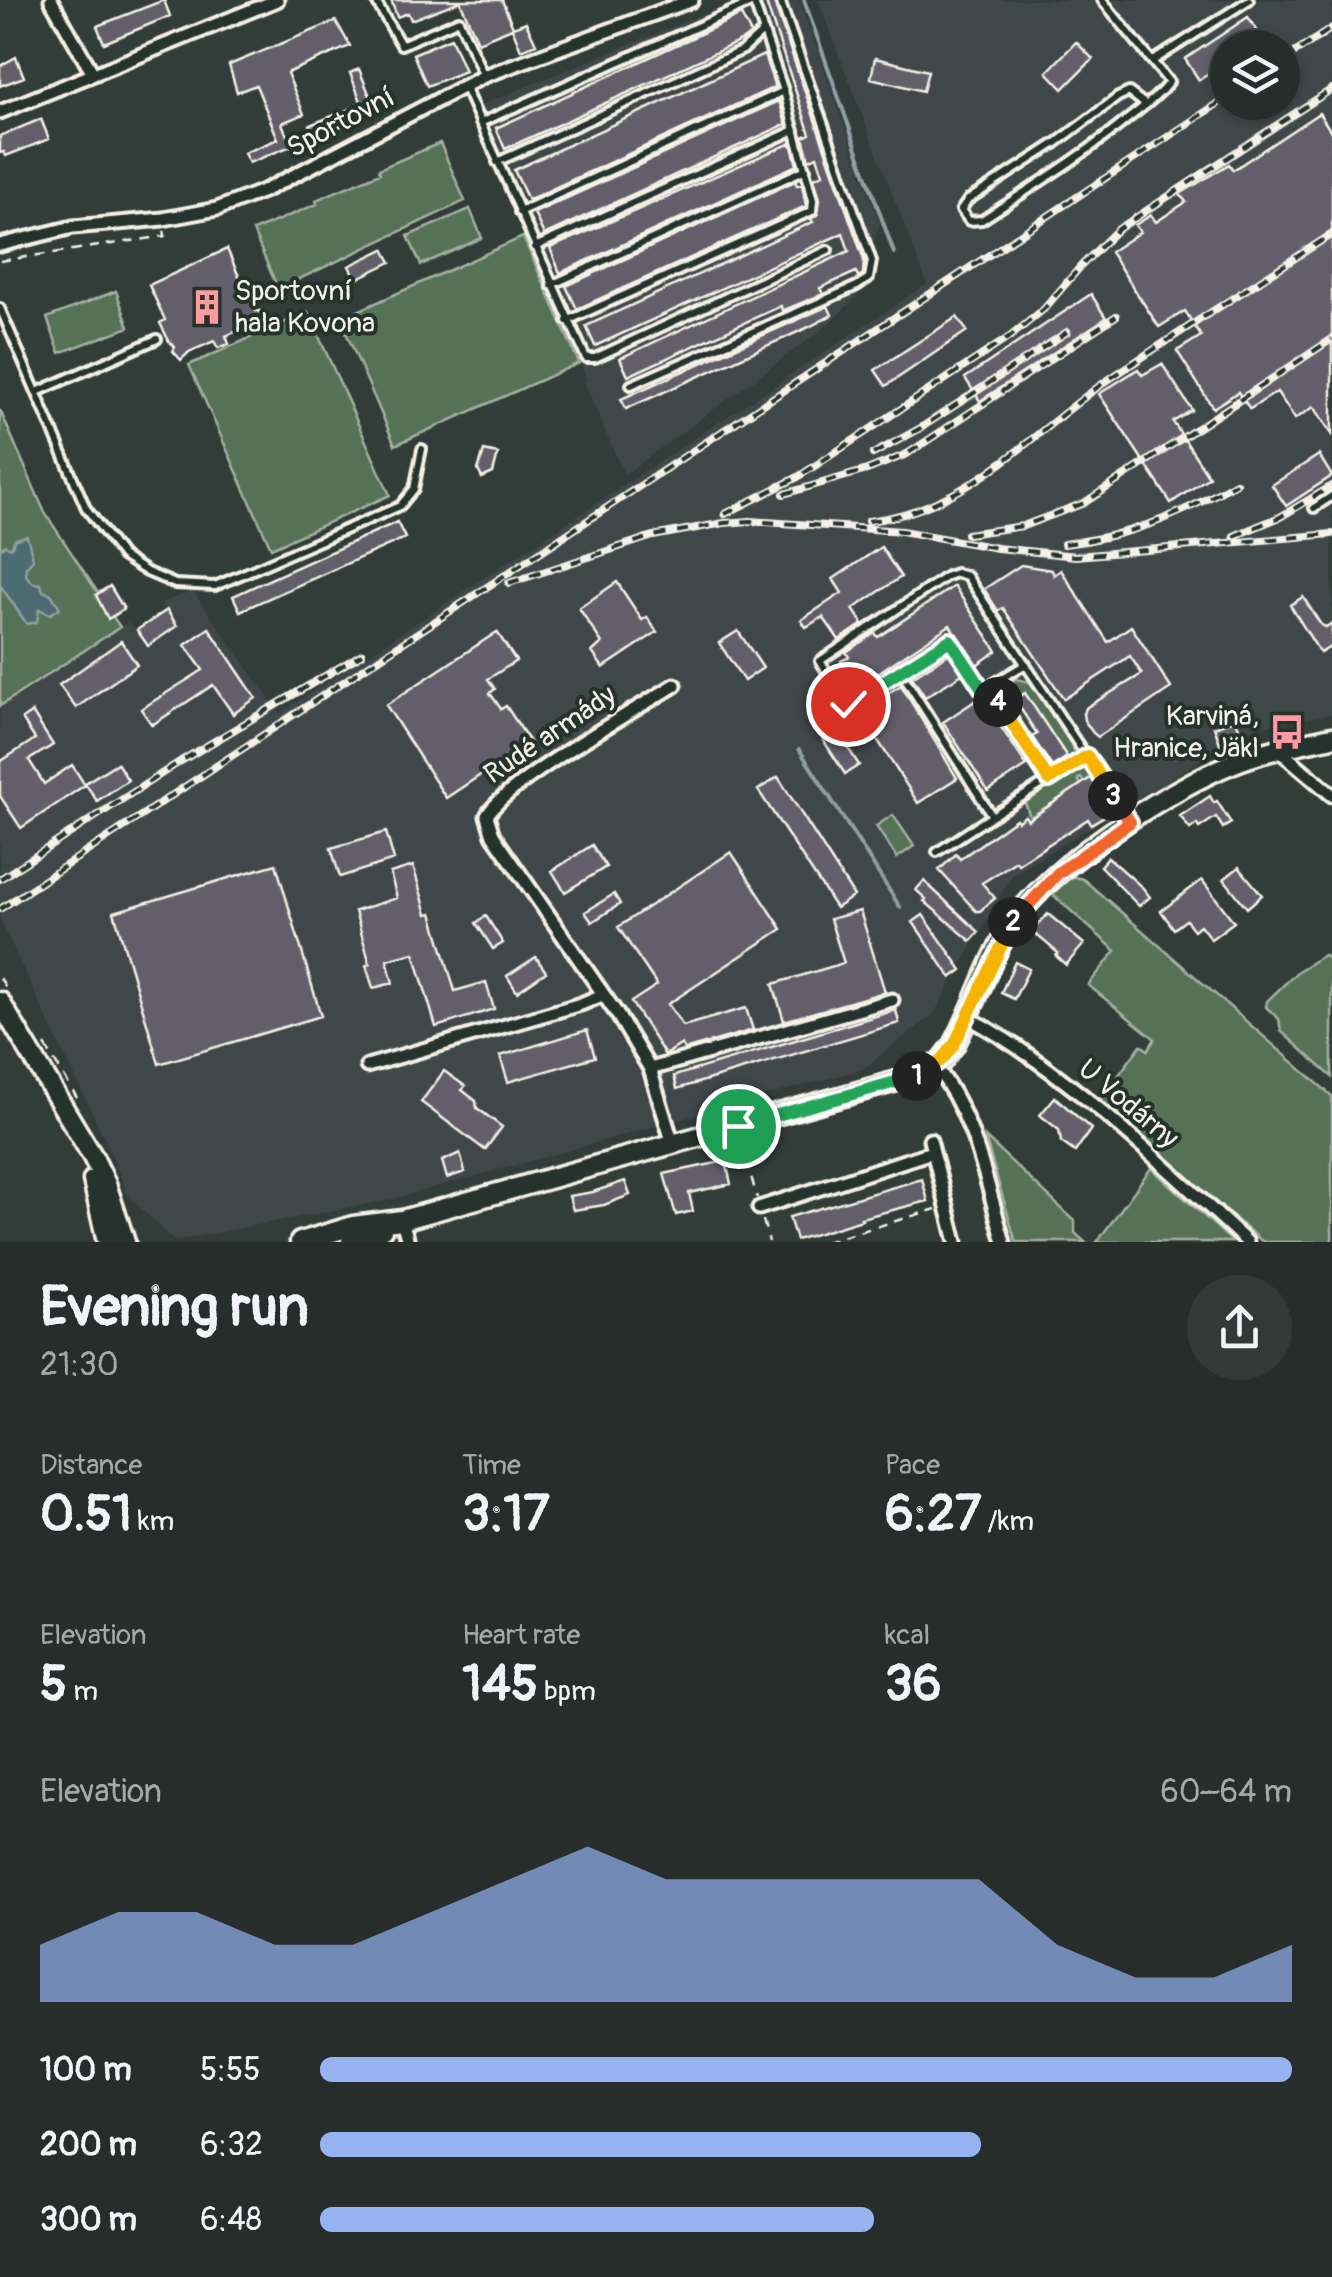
<!DOCTYPE html>
<meta charset="utf-8">
<style>
:root{--surface:#262d2b;--page:#323937;--text:#f1f3f6;--muted:#a4a8a9;--line:#424947;--accent:#95b2f1}
body{margin:0;font-family:Pangolin,sans-serif;background:var(--page);color:var(--text);height:100vh;display:flex;flex-direction:column;font-size:38px;white-space:nowrap}
*{box-sizing:border-box;margin:0}
p{font-size:32px;color:var(--muted)}
.icon{flex:none;width:55px;height:55px;fill:none;stroke:currentColor;stroke-width:2;stroke-linecap:round;stroke-linejoin:round}
.map{position:relative;height:1242px;overflow:hidden}
.panel{display:flex;flex-direction:column;background:var(--surface);flex:1}
.panel>*{flex:none}
.buttons{position:absolute;left:1210px;top:30px;display:grid;gap:20px}
.buttons a{display:grid;place-items:center;width:90px;height:90px;border-radius:50%;background:var(--surface);box-shadow:0 2px 8px #0004,0 0 0 2px var(--line);font-size:50px}
.pin{position:absolute;display:grid;place-items:center;width:85px;height:85px;color:#fff;margin:-42px;border:5px solid #fff;border-radius:50%;box-shadow:0 2px 10px #0007}
.km{position:absolute;width:50px;height:50px;margin:-25px;border-radius:50%;background:#222;color:#fff;font-size:28px;line-height:50px;text-align:center}
.round{display:grid;place-items:center;flex:none;width:105px;height:105px;border-radius:52px;background:var(--page)}
.summary{display:flex;align-items:center;justify-content:space-between;height:170px;padding:0 40px}
h1{font-size:55px;font-weight:700;line-height:75px}
.metrics{display:grid;grid-template-columns:repeat(3,1fr);gap:15px;height:170px;padding:10px 40px}
.metrics div{display:grid;align-content:center}
.metrics b{font-size:50px;font-weight:700}
.metrics small{font-size:28px;font-weight:400}
.metrics p{font-size:28px}
.chart{height:280px;padding:20px 40px}
.chart p{display:flex;justify-content:space-between}
.chart svg{width:100%;height:180px;margin-top:10px;fill:var(--accent);opacity:.7}
ul{padding:0 40px;list-style:none;font-size:32px}
li{display:grid;grid-template-columns:160px 120px 1fr;align-items:center;height:75px}
li i{height:25px;border-radius:12px;background:var(--accent)}
.map>svg:first-child{display:block}
.built{fill:#404648;fill-rule:evenodd}
.green{fill:#557157;stroke:#a4b1a0;stroke-width:2.5}
.water{fill:#4d6972;stroke:#909fa1;stroke-width:2.5}
.lines{fill:none;stroke-linecap:round;stroke-linejoin:round}
.stream{stroke:#909fa1;stroke-width:4}
.building{fill:#625f6a;stroke:#f4f1e8;stroke-width:2.5}
.lane-casing{stroke:#f4f1e8;stroke-width:14}
.street-casing{stroke:#f4f1e8;stroke-width:19}
.secondary-casing{stroke:#f4f1e8;stroke-width:25}
.path{stroke:#f4f1e8;stroke-width:2.5;stroke-dasharray:10 8;stroke-linecap:butt}
.lane{stroke:#26332d;stroke-width:6}
.street{stroke:#26332d;stroke-width:11}
.secondary{stroke:#26332d;stroke-width:18}
.rail-casing{stroke:#f4f1e8;stroke-width:8}
.rail{stroke:#26332d;stroke-width:4;stroke-dasharray:11;stroke-linecap:butt}
.split-1-casing{stroke:#fff;stroke-width:20}
.split-2-casing{stroke:#fff;stroke-width:20}
.split-3-casing{stroke:#fff;stroke-width:20}
.split-4-casing{stroke:#fff;stroke-width:20}
.split-5-casing{stroke:#fff;stroke-width:20}
.split-1{stroke:#22a559;stroke-width:12}
.split-2{stroke:#f5b400;stroke-width:12}
.split-3{stroke:#f0652b;stroke-width:12}
.split-4{stroke:#f5b400;stroke-width:12}
.split-5{stroke:#22a559;stroke-width:12}
.labels{text-anchor:middle;dominant-baseline:central;stroke-width:8;stroke-linejoin:round;paint-order:stroke}
.street-label{font-size:28px;fill:#f4f1e8;stroke:#26332d}
.poi-label{font-size:28px;fill:#f4f1e8;stroke:#26332d;text-anchor:start}
</style>
<div class="map">
<svg width="1332" height="1242" viewBox="0 0 1332 1242">
<rect width="100%" height="100%" fill="#323c39"/>
<filter id="ink" filterUnits="userSpaceOnUse"><feTurbulence type="fractalNoise" baseFrequency=".01" numOctaves="2"/><feDisplacementMap in="SourceGraphic" scale="20" xChannelSelector="R" yChannelSelector="G"/><feConvolveMatrix kernelMatrix="1 2 1 2 8 2 1 2 1" color-interpolation-filters="sRGB"/></filter>
<g filter="url(#ink)">
<path class="built" d="M 737,0 L 799,0 L 880,224 L 856,298 L 818,333 L 624,475 L 584,382 L 587,379 L 469,110 Z
M 818,0 L 1332,0 L 1332,714 L 1255,727 L 1012,875 L 934,1014 L 863,1069 L 389,1200 L 174,1241 L 128,1196 L 108,1146 L 0,920 L 0,705 L 120,627 L 128,623 L 138,630 L 166,611 L 161,603 L 193,591 L 280,713 L 927,284 ZM 1228,48 L 1282,48 L 1282,102 L 1228,102 Z"/>
<path class="green" d="M 440,143 L 465,201 L 278,289 L 253,231 L 317,204 L 316,200 L 380,173 L 379,169 Z
M 470,209 L 482,238 L 421,265 L 408,236 Z
M 523,237 L 579,363 L 395,445 L 340,319 Z
M 116,291 L 129,327 L 60,353 L 47,318 Z
M 308,312 L 390,495 L 271,548 L 189,365 Z
M 0,410 L 45,513 L 98,593 L 110,586 L 124,609 L 113,617 L 120,627 L 0,706 Z
M 1016,679 L 1030,682 L 1073,746 C 1076,758 1066,762 1057,768 L 1051,767 L 1066,757 L 1024,694 L 1013,701 L 1003,686 Z
M 1078,768 L 1087,768 L 1094,776 L 1084,782 L 1081,778 L 1078,779 L 1081,785 L 1030,817 L 1025,803 Z
M 893,815 L 914,846 L 897,858 L 876,826 Z
M 1070,876 L 1083,879 L 1332,1096 L 1332,1242 L 1263,1242 L 1098,1103 L 1141,1045 L 1148,1050 L 1155,1039 L 1088,985 L 1116,951 L 1052,894 Z
M 1324,955 L 1332,962 L 1332,1077 L 1281,1031 L 1279,1019 L 1266,1007 L 1267,1001 L 1298,971 Z
M 985,1137 L 1075,1221 L 1075,1233 L 1085,1242 L 1016,1242 Z
M 1151,1168 L 1233,1242 L 1097,1242 Z"/>
<path class="water" d="M 27,536 L 33,559 L 26,567 L 26,575 L 33,583 L 41,584 L 43,591 L 51,594 L 60,608 L 50,614 L 39,609 L 37,622 L 27,624 L 0,585 L 0,549 L 5,545 L 11,548 L 15,539 Z"/>
<g class="lines">
<path class="stream" d="M 804,0 L 894,253
M 799,749 L 900,907"/>
</g>
<path class="building" d="M 164,0 L 170,16 L 104,43 L 97,26 Z
M 391,0 L 502,0 L 513,27 L 526,22 L 536,44 L 521,50 L 512,28 L 478,42 L 460,1 L 411,20 L 408,13 L 397,17 Z
M 765,0 L 773,0 L 864,260 L 863,274 L 858,277 L 856,272 L 820,288 L 823,294 L 782,311 L 781,306 L 628,376 L 620,358 L 849,251 L 843,233 L 595,346 L 586,326 L 813,222 L 811,219 L 818,214 L 820,199 L 814,178 L 823,174 L 817,156 L 809,160 L 803,137 L 810,134 Z
M 741,15 L 751,34 L 743,40 L 505,149 L 496,128 Z
M 1248,17 L 1262,38 L 1248,48 L 1228,48 L 1228,61 L 1199,80 L 1185,59 Z
M 336,21 L 350,46 L 287,73 L 304,114 L 282,123 L 291,146 L 249,163 L 244,153 L 278,139 L 256,85 L 237,92 L 229,65 Z
M 451,38 L 465,71 L 427,86 L 413,54 Z
M 1076,42 L 1093,59 L 1063,89 L 1047,72 Z
M 764,55 L 775,87 L 528,200 L 514,170 Z
M 16,57 L 24,77 L 0,86 L 0,66 Z
M 875,58 L 928,71 L 923,91 L 871,78 Z
M 359,69 L 376,111 L 315,137 L 310,125 L 362,104 L 350,73 Z
M 779,101 L 786,124 L 544,235 L 534,213 Z
M 1319,113 L 1332,133 L 1332,434 L 1314,407 L 1295,419 L 1277,392 L 1250,409 L 1238,392 L 1213,408 L 1177,351 L 1201,336 L 1185,311 L 1159,327 L 1110,252 L 1140,232 L 1135,225 L 1151,215 L 1156,222 L 1186,202 L 1180,194 L 1229,164 L 1233,170 Z
M 41,119 L 49,139 L 6,156 L 4,152 L 0,153 L 0,136 Z
M 791,143 L 797,165 L 560,273 L 550,248 Z
M 795,181 L 797,185 L 802,184 L 806,206 L 577,309 L 566,286 Z
M 227,249 L 241,281 L 244,285 L 248,284 L 256,302 L 256,311 L 260,311 L 262,324 L 252,324 L 226,336 L 229,344 L 218,348 L 214,341 L 189,352 L 181,360 L 173,351 L 175,347 L 169,341 L 160,323 L 165,320 L 149,285 Z
M 384,249 L 391,262 L 356,279 L 349,266 Z
M 1091,294 L 1106,318 L 980,401 L 965,378 Z
M 828,306 L 832,315 L 809,327 L 626,409 L 621,399 Z
M 957,317 L 967,331 L 886,386 L 875,370 Z
M 1162,364 L 1192,410 L 1173,422 L 1209,477 L 1171,503 L 1099,394 L 1138,369 L 1142,375 Z
M 484,451 L 498,454 L 493,473 L 482,478 L 478,470 Z
M 1319,455 L 1332,476 L 1286,506 L 1272,485 Z
M 397,522 L 405,538 L 240,611 L 233,596 Z
M 881,547 L 901,577 L 853,609 L 863,624 L 839,640 L 823,617 L 806,627 L 801,620 L 842,593 L 833,579 Z
M 1021,565 L 1052,570 L 1054,575 L 1061,570 L 1108,642 L 1131,626 L 1171,688 L 1098,737 L 1093,733 L 1084,720 L 1083,713 L 1087,707 L 1142,674 L 1130,656 L 1064,699 L 1003,608 L 998,611 L 984,589 Z
M 617,582 L 642,620 L 647,617 L 657,632 L 603,668 L 592,652 L 602,643 L 579,608 Z
M 110,586 L 124,609 L 108,619 L 96,595 Z
M 954,586 L 997,651 L 975,666 L 950,625 L 858,686 L 841,661 L 849,657 L 846,652 L 875,633 L 878,637 Z
M 1303,597 L 1321,625 L 1326,627 L 1332,623 L 1332,646 L 1320,653 L 1290,605 Z
M 167,610 L 177,626 L 148,646 L 137,630 Z
M 209,628 L 256,698 L 233,714 L 213,685 L 152,725 L 141,709 L 203,670 L 185,645 Z
M 738,631 L 763,668 L 744,681 L 719,643 Z
M 497,632 L 516,661 L 488,679 L 495,689 L 490,693 L 501,709 L 506,706 L 530,742 L 446,798 L 386,705 Z
M 121,641 L 137,665 L 76,708 L 59,685 Z
M 950,653 L 964,673 L 925,697 L 912,677 Z
M 901,685 L 957,778 L 918,803 L 859,711 Z
M 1025,693 L 1067,757 L 1052,767 L 1032,737 L 1037,734 L 1015,700 Z
M 981,697 L 1027,766 L 988,791 L 943,722 Z
M 32,712 L 53,745 L 29,760 L 44,784 L 72,765 L 85,785 L 21,828 L 0,796 L 0,762 L 35,739 L 22,719 Z
M 1235,719 L 1245,740 L 1222,749 L 1214,727 Z
M 834,726 L 859,765 L 845,774 L 820,735 Z
M 117,763 L 128,780 L 97,801 L 85,783 Z
M 778,777 L 854,896 L 836,908 L 758,790 Z
M 1092,777 L 1114,810 L 1091,824 L 1088,819 L 1018,864 L 1016,861 L 982,883 L 995,898 L 980,911 L 976,911 L 939,870 L 956,854 L 960,859 L 1016,819 L 1018,821 L 1025,816 L 1028,820 Z
M 1210,796 L 1214,803 L 1217,801 L 1231,823 L 1223,828 L 1216,817 L 1199,828 L 1197,824 L 1190,829 L 1180,816 Z
M 386,832 L 394,860 L 340,877 L 331,848 Z
M 592,845 L 606,867 L 565,892 L 552,871 Z
M 731,852 L 782,929 L 668,1004 L 683,1026 L 746,1008 L 753,1030 L 684,1050 L 682,1044 L 665,1055 L 631,1002 L 657,985 L 618,927 Z
M 1108,857 L 1143,888 L 1150,897 L 1139,906 L 1100,866 Z
M 276,864 L 321,1016 L 159,1064 L 114,912 Z
M 413,866 L 427,914 L 432,913 L 455,991 L 486,982 L 494,1009 L 436,1027 L 414,953 L 387,960 L 393,983 L 373,988 L 366,965 L 370,964 L 355,911 L 397,898 L 390,873 Z
M 1239,867 L 1262,895 L 1247,908 L 1224,879 Z
M 1202,880 L 1234,922 L 1211,939 L 1200,925 L 1194,930 L 1186,920 L 1174,929 L 1161,911 Z
M 924,881 L 979,932 L 971,941 L 924,901 L 926,899 L 916,890 Z
M 614,894 L 620,904 L 592,922 L 585,912 Z
M 860,911 L 885,992 L 784,1021 L 773,984 L 844,963 L 830,919 Z
M 1048,914 L 1084,944 L 1066,965 L 1056,956 L 1058,953 L 1032,931 Z
M 923,915 L 962,970 L 951,978 L 913,922 Z
M 486,916 L 503,943 L 493,949 L 476,923 Z
M 536,957 L 546,972 L 517,992 L 507,976 Z
M 1015,962 L 1029,969 L 1014,999 L 1001,993 Z
M 896,1010 L 899,1023 L 677,1089 L 674,1076 Z
M 587,1030 L 595,1057 L 508,1082 L 500,1056 Z
M 444,1071 L 465,1086 L 462,1090 L 476,1101 L 477,1108 L 502,1127 L 485,1150 L 421,1102 Z
M 1055,1097 L 1091,1129 L 1075,1152 L 1061,1142 L 1059,1130 L 1040,1115 Z
M 460,1153 L 465,1172 L 447,1178 L 442,1161 Z
M 726,1161 L 731,1184 L 689,1193 L 693,1211 L 676,1215 L 664,1174 Z
M 922,1179 L 928,1201 L 861,1218 L 862,1220 L 796,1240 L 789,1217 Z
M 625,1181 L 630,1195 L 604,1205 L 573,1210 L 569,1196 L 593,1192 Z"/>
<g class="lines">
<defs>
<path id="lane" d="M 375,0 L 401,45 L 459,20 L 484,76
M 1102,0 L 1169,82 C 1158,97 1143,107 1129,118 C 1083,156 1032,187 982,220 L 969,221 L 961,210 L 968,200 L 1056,143 L 1118,97 L 1129,92 L 1146,105
M 1153,61 L 1249,0
M 465,88 L 586,358 L 595,358 L 828,250
M 480,123 L 753,2
M 497,162 L 743,50 L 764,31
M 519,212 L 784,91
M 535,247 L 795,130
M 551,285 L 806,169
M 0,308 L 86,508 L 122,556 L 147,572 L 175,584 L 215,586 L 400,506 L 414,489 L 422,449
M 567,321 L 812,211 L 813,200 L 784,91 L 753,0
M 631,385 L 857,286 L 869,278 L 872,261 L 780,0
M 37,392 L 157,339
M 1314,508 L 1332,496
M 901,672 L 992,816 L 1049,780
M 984,689 L 1026,664
M 1087,756 L 1049,780 L 996,698 L 983,690 L 950,640 L 848,705 L 820,661 L 947,576 L 956,573 L 967,576 L 1127,818
M 937,852 L 992,816"/>
<path id="street" d="M 51,0 L 93,74
M 0,112 L 277,0
M 0,245 L 73,227 L 163,219 L 217,209 L 266,190 L 484,76 L 692,0
M 1278,749 L 1332,795
M 969,1018 C 1067,1071 1164,1166 1247,1242
M 367,1066 L 581,1004 L 602,995
M 935,1066 C 975,1116 986,1182 1004,1242
M 650,1069 L 892,1000
M 930,1140 L 956,1242
M 673,1144 L 650,1069 L 617,1014 L 493,835 L 487,816 C 505,783 637,709 675,685
M 759,1208 L 932,1152
M 402,1220 L 408,1242"/>
<path id="secondary" d="M 0,1002 L 93,1157 L 106,1184 L 125,1242
M 93,1180 L 107,1242
M 300,1242 L 353,1226 L 402,1220 L 918,1075 L 942,1061 L 954,1045 C 976,1005 988,959 1014,921 C 1053,864 1171,787 1236,762 C 1267,750 1300,744 1332,737
M 351,1242 L 382,1229"/>
</defs>
<use href="#lane" class="lane-casing"/>
<use href="#street" class="street-casing"/>
<use href="#secondary" class="secondary-casing"/>
<path class="path" d="M 0,261 L 165,236 L 164,229
M 0,978 L 7,989
M 45,1045 L 77,1098
M 742,1143 L 757,1198
M 763,1220 L 769,1242
M 825,1242 L 936,1209"/>
<use href="#lane" class="lane"/>
<use href="#street" class="street"/>
<use href="#secondary" class="secondary"/>
<defs>
<path id="rail" d="M 1282,61 L 1332,28
M 873,454 L 919,429 L 1067,332
M 784,494 L 867,470 L 907,454 L 1116,316
M 725,514 L 798,477 L 1011,336 L 1044,309 L 1081,266 L 1117,230 L 1332,89
M 868,521 C 968,510 1030,434 1108,380 C 1182,330 1257,283 1332,234
M 967,534 L 1023,526 L 1084,503 L 1332,339
M 1234,536 L 1280,517 L 1332,486
M 1064,544 C 1131,536 1178,516 1236,483
M 509,583 L 653,536 L 724,523 L 750,521 L 902,531 L 997,548 L 1076,556 L 1332,534
M 0,879 L 181,761 L 362,654
M 0,909 L 1228,97"/>
</defs>
<use href="#rail" class="rail-casing"/>
<use href="#rail" class="rail"/>
</g>
</g>
<g class="lines" filter="url(#ink)">
<defs>
<path id="split-1" d="M 738,1126 L 917,1076"/>
<path id="split-2" d="M 917,1076 L 942,1060 L 954,1045 L 1013,922"/>
<path id="split-3" d="M 1013,922 L 1058,873 L 1130,822 L 1113,796"/>
<path id="split-4" d="M 998,702 L 1049,780 L 1087,756 L 1113,796"/>
<path id="split-5" d="M 848,704 L 950,640 L 983,690 L 998,702"/>
</defs>
<use href="#split-1" class="split-1-casing"/>
<use href="#split-2" class="split-2-casing"/>
<use href="#split-3" class="split-3-casing"/>
<use href="#split-4" class="split-4-casing"/>
<use href="#split-5" class="split-5-casing"/>
<use href="#split-1" class="split-1"/>
<use href="#split-2" class="split-2"/>
<use href="#split-3" class="split-3"/>
<use href="#split-4" class="split-4"/>
<use href="#split-5" class="split-5"/>
</g>
<defs>
<symbol id="building-bare" viewBox="-9 -9 18 18"><path d="M-4-6H4V6H1V3H-1V6H-4ZM-2.5-4.3h1.7v1.8h-1.7ZM.8-4.3h1.7v1.8H.8ZM-2.5-1h1.7V.8h-1.7ZM.8-1h1.7V.8H.8Z" fill="#ff9aa2" stroke="#26332d" stroke-width="2.5" paint-order="stroke"/></symbol>
<symbol id="bus-bare" viewBox="-9 -9 18 18"><path d="M-5-6H5V4H4V6H2V4H-2V6H-4V4H-5ZM-3.5-4V0h7V-4ZM-3.5 1.2v1.5H-2V1.2ZM2 1.2v1.5H3.5V1.2Z" fill="#ff9aa2" stroke="#26332d" stroke-width="2.5" paint-order="stroke"/></symbol>
</defs>
<g fill-rule="evenodd">
<use href="#building-bare" x="182" y="282" width="50" height="50"/>
<use href="#bus-bare" x="1262" y="707" width="50" height="50"/>
</g>
<g class="labels">
<g class="street-label">
<text transform="translate(341 123) rotate(-28)">Sportovní</text>
<text transform="translate(550 735) rotate(-34)">Rudé armády</text>
<text transform="translate(1128 1104) rotate(40)">U Vodárny</text>
</g>
<g class="poi-label">
<text x="235" y="291">Sportovní<tspan x="235" dy="32">hala Kovona</tspan></text>
<text x="1259" y="716" text-anchor="end">Karviná,<tspan x="1259" dy="32">Hranice, Jäkl</tspan></text>
</g>
</g>
</svg>
<div class="buttons">
<a><svg class="icon" aria-label="layers" viewBox="0 0 24 24"><path d="M12 4l9 5-9 5-9-5zM3 14l9 5 9-5"/></svg></a>
</div>
<div class="pin" style="left:738px;top:1126px;background:#1e9e55"><svg class="icon" aria-label="arrive" viewBox="0 0 24 24"><path d="M6 21V4h12l-3 4 3 4H6"/></svg></div>
<div class="pin" style="left:848px;top:704px;background:#d93025"><svg class="icon" aria-label="check" viewBox="0 0 24 24"><path d="M5 12l5 5 9-10"/></svg></div>
<b class="km" style="left:917px;top:1076px">1</b>
<b class="km" style="left:1013px;top:922px">2</b>
<b class="km" style="left:1113px;top:796px">3</b>
<b class="km" style="left:998px;top:702px">4</b>
</div>
<section class="panel">
<div class="summary"><div><h1>Evening run</h1><p>21:30</p></div><a class="round"><svg class="icon" aria-label="share" viewBox="0 0 24 24"><path d="M12 15V3M7 8l5-5 5 5M5 13v7h14v-7"/></svg></a></div>
<div class="metrics">
<div><p>Distance</p><b>0.51<small> km</small></b></div>
<div><p>Time</p><b>3:17</b></div>
<div><p>Pace</p><b>6:27<small> /km</small></b></div>
</div>
<div class="metrics">
<div><p>Elevation</p><b>5<small> m</small></b></div>
<div><p>Heart rate</p><b>145<small> bpm</small></b></div>
<div><p>kcal</p><b>36</b></div>
</div>
<div class="chart"><p><span>Elevation</span>60–64 m</p>
<svg viewBox="0 0 160 44" preserveAspectRatio="none"><path d="M0 44V30L10 22L20 22L30 30L40 30L50 22L60 14L70 6L80 14L90 14L100 14L110 14L120 14L130 30L140 38L150 38L160 30V44z"/></svg>
</div>
<ul>
<li><b>100 m</b>5:55<i style="width:100%"></i></li>
<li><b>200 m</b>6:32<i style="width:68%"></i></li>
<li><b>300 m</b>6:48<i style="width:57%"></i></li>
</ul>
</section>
